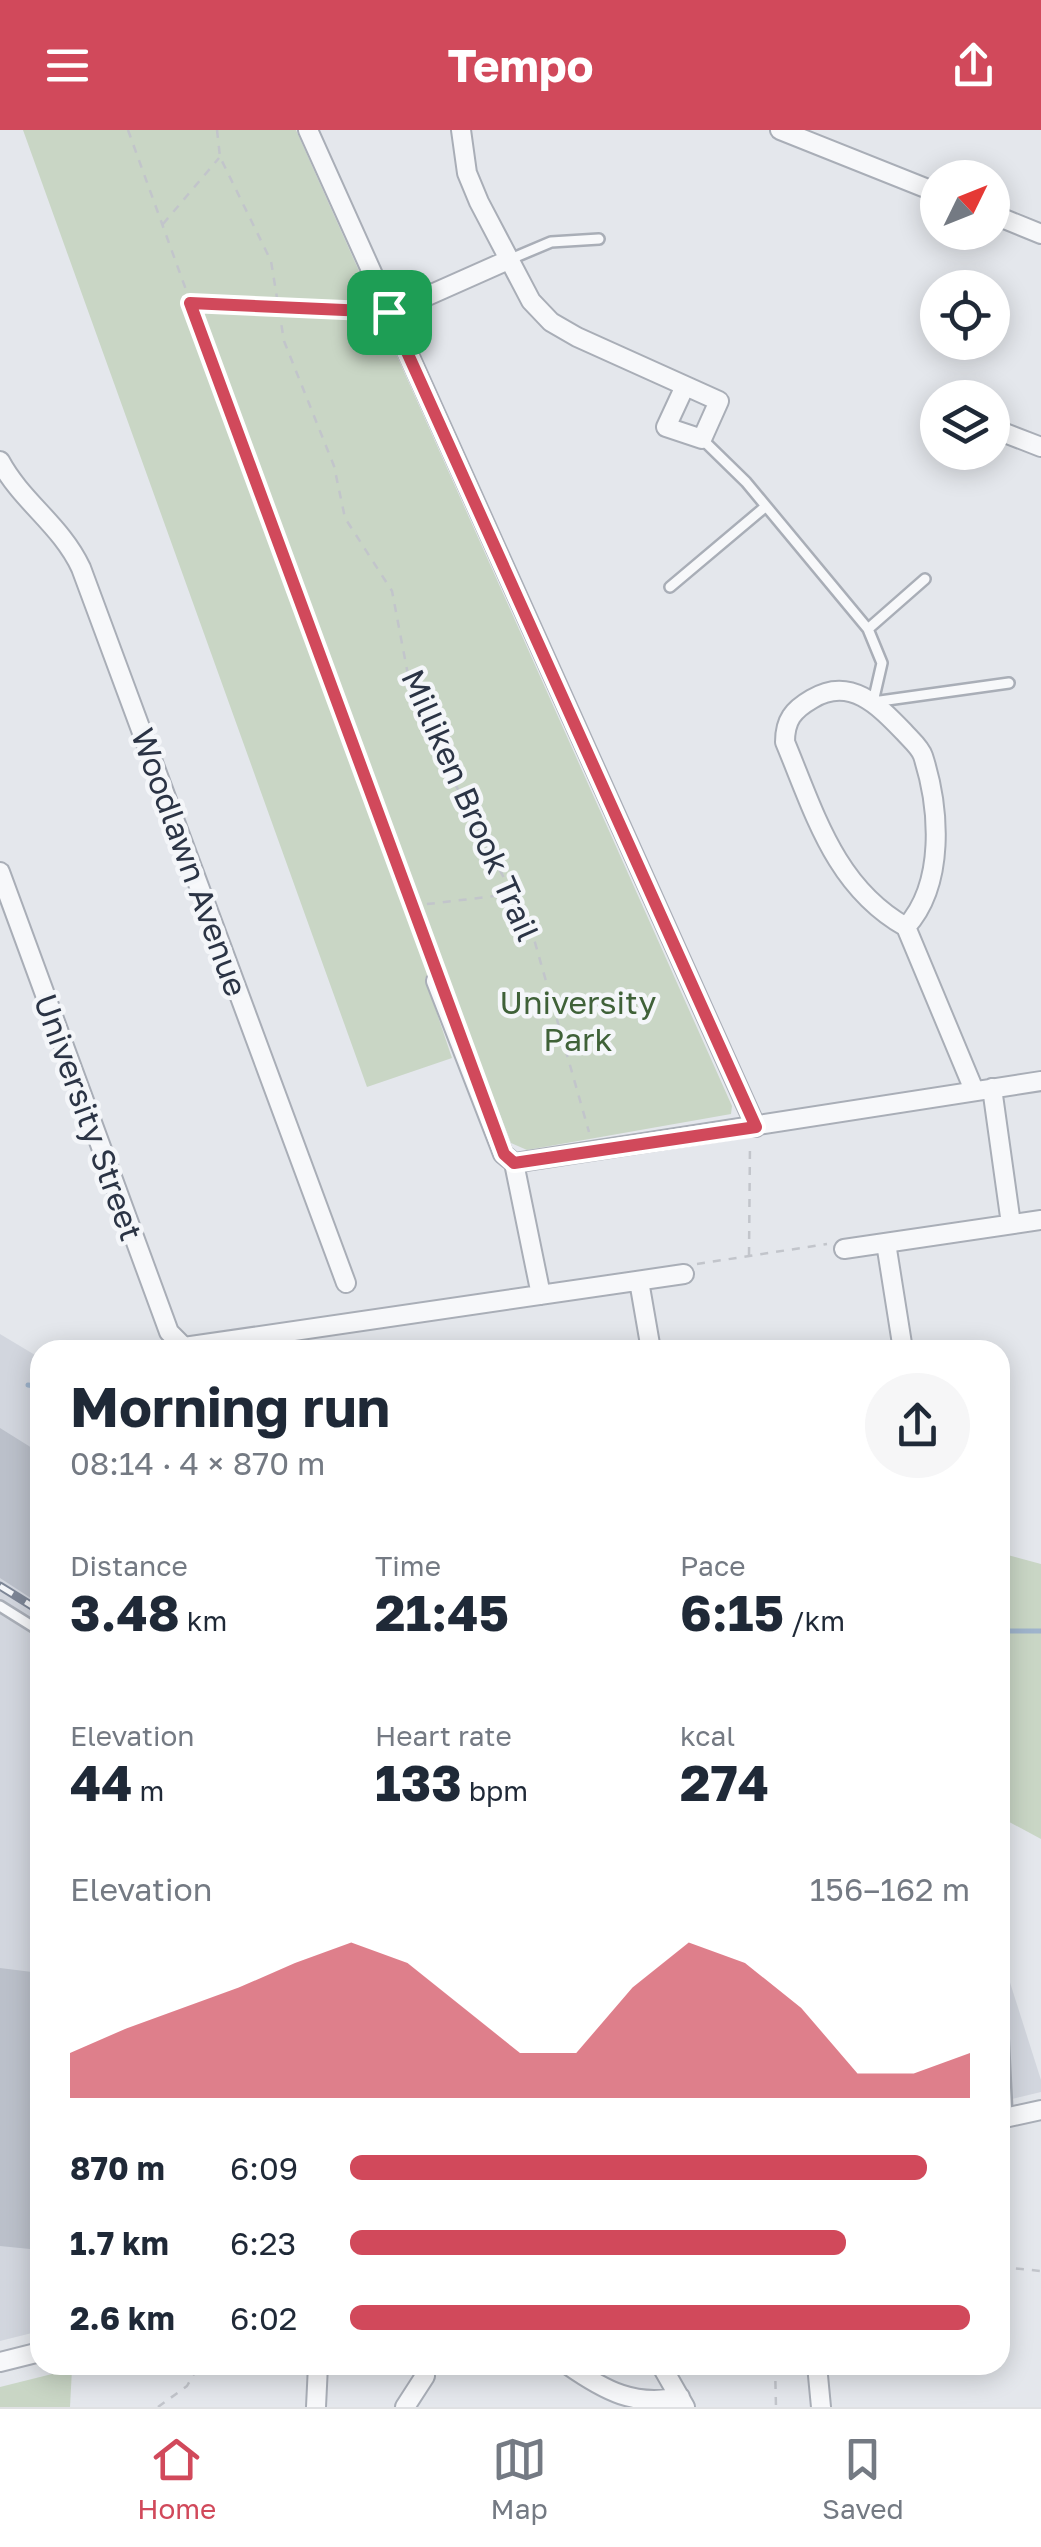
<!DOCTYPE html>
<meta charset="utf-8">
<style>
:root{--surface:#fff;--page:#f6f6f7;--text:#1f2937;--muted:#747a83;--line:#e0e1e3;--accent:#d1495b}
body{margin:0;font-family:"Golos Text",sans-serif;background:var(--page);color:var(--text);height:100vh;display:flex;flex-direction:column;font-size:38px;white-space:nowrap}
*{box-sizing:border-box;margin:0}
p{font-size:32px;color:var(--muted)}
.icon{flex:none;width:55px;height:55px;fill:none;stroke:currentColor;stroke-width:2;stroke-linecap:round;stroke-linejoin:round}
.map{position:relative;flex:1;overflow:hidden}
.sheet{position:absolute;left:30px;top:1210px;width:980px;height:1035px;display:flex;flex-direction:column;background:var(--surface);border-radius:30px;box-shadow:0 5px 25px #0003}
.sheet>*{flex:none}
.needle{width:65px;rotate:47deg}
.tools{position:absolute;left:920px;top:30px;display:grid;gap:20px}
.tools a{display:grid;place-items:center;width:90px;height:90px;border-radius:50%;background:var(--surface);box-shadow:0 5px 25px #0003;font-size:50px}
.pin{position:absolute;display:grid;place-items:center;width:85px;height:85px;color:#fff;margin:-42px;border-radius:20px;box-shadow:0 5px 15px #0006}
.round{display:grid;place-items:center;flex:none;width:105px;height:105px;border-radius:52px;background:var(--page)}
.summary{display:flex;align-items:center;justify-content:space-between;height:170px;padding:0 40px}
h1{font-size:55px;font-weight:700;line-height:75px}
.metrics{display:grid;grid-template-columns:repeat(3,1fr);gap:15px;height:170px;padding:10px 40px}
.metrics div{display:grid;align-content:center}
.metrics b{font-size:50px;font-weight:700}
.metrics small{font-size:28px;font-weight:400}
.metrics p{font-size:28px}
.chart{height:280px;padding:20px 40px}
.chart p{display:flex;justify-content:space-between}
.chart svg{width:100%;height:180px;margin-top:10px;fill:var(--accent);opacity:.7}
ul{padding:0 40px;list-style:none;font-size:32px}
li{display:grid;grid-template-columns:160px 120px 1fr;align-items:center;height:75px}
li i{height:25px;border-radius:12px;background:var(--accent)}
header{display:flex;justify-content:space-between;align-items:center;height:130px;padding:0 40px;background:var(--accent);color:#fff;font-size:45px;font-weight:700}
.tabs{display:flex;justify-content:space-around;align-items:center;height:140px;border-top:2px solid var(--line);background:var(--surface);font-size:28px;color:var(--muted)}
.tabs a{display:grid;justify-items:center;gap:5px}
.tabs .current{color:var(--accent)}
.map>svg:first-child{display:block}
.built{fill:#d2d6de}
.green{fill:#c9d6c5}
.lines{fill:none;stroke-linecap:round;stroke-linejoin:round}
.stream{stroke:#9fb4cc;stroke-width:5}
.building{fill:#bbc0ca}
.lane-casing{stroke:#a9aeb7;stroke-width:14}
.street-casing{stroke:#a9aeb7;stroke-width:22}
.path{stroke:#c2c5cb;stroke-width:2.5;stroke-dasharray:8 8;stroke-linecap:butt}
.lane{stroke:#f7f8fa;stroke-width:9}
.street{stroke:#f7f8fa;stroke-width:18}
.rail-casing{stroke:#7d8696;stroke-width:9}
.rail{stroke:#f4f6f9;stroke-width:5;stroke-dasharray:15;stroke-linecap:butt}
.route-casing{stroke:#fff;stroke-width:20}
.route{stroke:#d1495b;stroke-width:12}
.labels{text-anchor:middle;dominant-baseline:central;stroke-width:9;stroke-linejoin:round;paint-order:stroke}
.street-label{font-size:32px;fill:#2b3445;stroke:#f4f6f9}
.park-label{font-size:32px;fill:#3f6138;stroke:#f4f6f9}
</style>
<header><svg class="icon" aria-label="menu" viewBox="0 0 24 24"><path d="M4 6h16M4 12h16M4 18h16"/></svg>Tempo<svg class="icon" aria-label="share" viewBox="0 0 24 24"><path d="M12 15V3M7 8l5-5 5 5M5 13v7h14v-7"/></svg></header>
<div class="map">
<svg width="1041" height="2277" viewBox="0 0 1041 2277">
<rect width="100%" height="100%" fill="#e4e7ec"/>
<path class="built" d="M 0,1204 L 40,1228 L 40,2201 L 0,2211 Z
M 1000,1821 L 1041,1950 L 1041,1962 L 1000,1972 Z"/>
<path class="green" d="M 23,0 L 296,0 L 732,976 L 731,984 L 527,1020 L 511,1013 L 445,843 L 425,848 L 452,928 L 367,957 Z
M 1000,1423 L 1041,1434 L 1041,1709 L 1000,1687 Z
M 72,2239 L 70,2277 L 0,2277 L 0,2257 Z"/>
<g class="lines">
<path class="stream" d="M 28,1255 L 40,1257
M 1000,1501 L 1041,1501"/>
</g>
<path class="building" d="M 0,1298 L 40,1323 L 40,1474 L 0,1448 Z
M 0,1838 L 40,1843 L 40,2120 L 0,2116 Z"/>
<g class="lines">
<defs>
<path id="lane" d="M 506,131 L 551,112 L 599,109
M 702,309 L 746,352 L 868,499 L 882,533 L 873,572 L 1009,553
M 670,457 L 765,377
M 868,499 L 925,449
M 0,1476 L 40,1501
M 1000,1850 L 1007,1987"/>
<path id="street" d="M 308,0 L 756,997
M 461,0 L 467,43 L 479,72 L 531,171 L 551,192 L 577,207 L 719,271 L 702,309 L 666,297 L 685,256
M 780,0 L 938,63
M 992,84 L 1041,104
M 389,183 L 506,131
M 992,298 L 1041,317
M 0,331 C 22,372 61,395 81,438 L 346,1153
M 0,742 L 169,1202 L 184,1217 L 684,1144
M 906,797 C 945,754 940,679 923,626 C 920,617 910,609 904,602 C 878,575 850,546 812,569 C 793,580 785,590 785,612 C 815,684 835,757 906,797 L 974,960
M 436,851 L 503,1024 L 514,1033 L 1041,951
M 992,958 L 1011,1094
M 514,1033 L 541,1165
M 886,1113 L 903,1220
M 844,1119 L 1041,1090
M 639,1151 L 651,1220
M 1000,1989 L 1041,1980
M 0,2232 L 40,2222
M 568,2235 C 605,2261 635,2277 680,2267
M 661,2235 L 685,2277
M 817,2235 L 821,2277
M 316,2277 L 318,2235
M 405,2277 L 425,2246"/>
</defs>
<use href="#lane" class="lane-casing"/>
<use href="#street" class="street-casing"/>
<path class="path" d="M 128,0 L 431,835
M 217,0 L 220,27 L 271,131 L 284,211 L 334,336 L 345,388 L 392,461 L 408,545 L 433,594 L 451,646 L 532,802 L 589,1002
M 163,94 L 219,28
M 192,173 L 369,182
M 411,776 L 512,764
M 749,1125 L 750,1013
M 697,1134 L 827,1114
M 1000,2137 L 1041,2141
M 775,2235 L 776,2277
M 158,2277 L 187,2256 L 199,2235"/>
<use href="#lane" class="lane"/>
<use href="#street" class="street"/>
<defs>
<path id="rail" d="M 0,1456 L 40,1481"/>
</defs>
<use href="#rail" class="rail-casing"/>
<use href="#rail" class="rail"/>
</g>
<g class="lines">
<defs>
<path id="route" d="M 190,173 L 389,182 L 756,997 L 514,1033 L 504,1024 Z"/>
</defs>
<use href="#route" class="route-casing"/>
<use href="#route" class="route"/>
</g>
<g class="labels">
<g class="street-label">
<text transform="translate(471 675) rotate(66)">Milliken Brook Trail</text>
<text transform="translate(190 732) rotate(70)">Woodlawn Avenue</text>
<text transform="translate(89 987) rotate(70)">University Street</text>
</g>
<g class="park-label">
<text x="578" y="872">University<tspan x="578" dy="37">Park</tspan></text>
</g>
</g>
</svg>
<div class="tools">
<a><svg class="needle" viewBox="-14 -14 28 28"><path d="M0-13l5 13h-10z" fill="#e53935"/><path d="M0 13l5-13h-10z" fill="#747a83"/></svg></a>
<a><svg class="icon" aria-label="locate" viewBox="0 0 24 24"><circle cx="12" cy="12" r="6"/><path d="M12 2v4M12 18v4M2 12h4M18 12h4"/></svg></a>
<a><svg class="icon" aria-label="layers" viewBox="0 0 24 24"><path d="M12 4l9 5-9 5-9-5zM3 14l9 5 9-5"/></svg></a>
</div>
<div class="pin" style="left:389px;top:182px;background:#1e9e55"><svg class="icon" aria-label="arrive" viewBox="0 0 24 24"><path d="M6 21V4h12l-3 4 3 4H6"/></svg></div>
<section class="sheet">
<div class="summary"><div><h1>Morning run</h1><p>08:14 · 4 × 870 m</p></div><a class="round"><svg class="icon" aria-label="share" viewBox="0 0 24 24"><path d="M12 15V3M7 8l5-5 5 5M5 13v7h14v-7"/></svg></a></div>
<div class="metrics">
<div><p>Distance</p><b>3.48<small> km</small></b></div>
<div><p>Time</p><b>21:45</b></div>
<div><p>Pace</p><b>6:15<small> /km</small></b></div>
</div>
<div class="metrics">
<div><p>Elevation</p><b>44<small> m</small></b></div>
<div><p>Heart rate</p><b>133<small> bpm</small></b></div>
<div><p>kcal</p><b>274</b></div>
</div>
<div class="chart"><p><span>Elevation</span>156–162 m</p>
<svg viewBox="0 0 160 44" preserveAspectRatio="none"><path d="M0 44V33L10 27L20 22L30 17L40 11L50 6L60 11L70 22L80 33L90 33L100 17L110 6L120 11L130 22L140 38L150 38L160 33V44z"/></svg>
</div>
<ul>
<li><b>870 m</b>6:09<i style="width:93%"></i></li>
<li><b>1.7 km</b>6:23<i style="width:80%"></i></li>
<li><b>2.6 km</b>6:02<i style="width:100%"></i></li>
</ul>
</section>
</div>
<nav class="tabs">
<a class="current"><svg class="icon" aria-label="home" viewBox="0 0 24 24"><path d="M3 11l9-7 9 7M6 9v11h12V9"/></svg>Home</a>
<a><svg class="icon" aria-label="map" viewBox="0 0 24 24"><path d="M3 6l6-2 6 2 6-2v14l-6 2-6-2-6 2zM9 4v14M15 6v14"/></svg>Map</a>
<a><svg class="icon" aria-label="saved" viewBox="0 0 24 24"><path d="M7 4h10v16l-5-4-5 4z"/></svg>Saved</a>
</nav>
